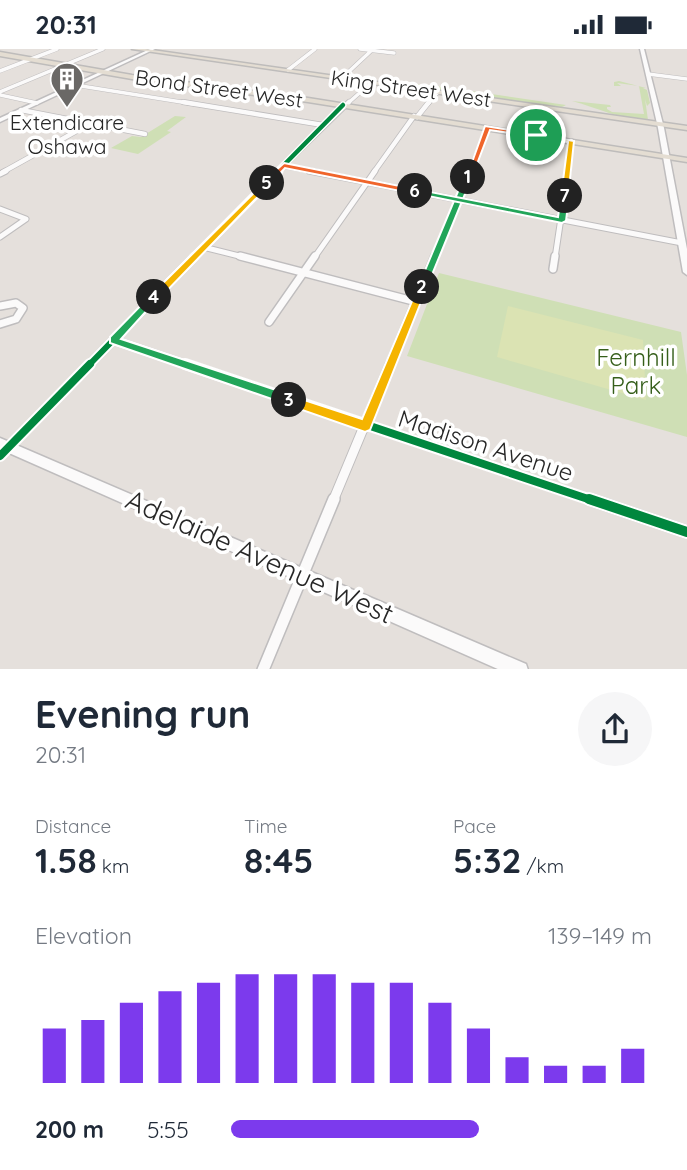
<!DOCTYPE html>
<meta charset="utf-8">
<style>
:root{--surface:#fff;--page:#f6f6f7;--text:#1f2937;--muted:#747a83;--accent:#7c3aed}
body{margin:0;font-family:Quicksand,sans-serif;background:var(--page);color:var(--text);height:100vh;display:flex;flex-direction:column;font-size:26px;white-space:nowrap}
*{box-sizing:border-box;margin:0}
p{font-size:23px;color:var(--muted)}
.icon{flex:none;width:38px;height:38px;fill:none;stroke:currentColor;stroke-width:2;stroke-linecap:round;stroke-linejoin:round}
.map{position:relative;height:620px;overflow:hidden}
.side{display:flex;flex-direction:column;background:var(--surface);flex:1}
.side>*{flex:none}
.pin{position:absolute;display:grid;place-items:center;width:60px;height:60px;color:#fff;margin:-30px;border:4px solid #fff;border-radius:50%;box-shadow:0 2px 7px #0007}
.km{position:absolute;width:35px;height:35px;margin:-18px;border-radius:50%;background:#222;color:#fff;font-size:19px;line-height:35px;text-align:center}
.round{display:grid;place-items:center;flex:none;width:74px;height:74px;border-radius:37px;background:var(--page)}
.headline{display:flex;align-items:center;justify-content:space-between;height:119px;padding:0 35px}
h1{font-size:38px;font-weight:800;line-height:52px}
.figures{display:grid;grid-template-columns:repeat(3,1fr);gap:10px;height:119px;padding:7px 35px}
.figures div{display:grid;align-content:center}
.figures b{font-size:35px;font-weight:800}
.figures small{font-size:19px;font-weight:400}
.figures p{font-size:19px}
.chart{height:196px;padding:14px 35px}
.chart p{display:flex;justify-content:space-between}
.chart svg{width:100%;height:126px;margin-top:7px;stroke:var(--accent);stroke-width:6}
ul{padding:0 35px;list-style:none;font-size:23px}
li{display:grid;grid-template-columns:112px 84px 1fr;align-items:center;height:52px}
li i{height:18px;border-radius:9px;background:var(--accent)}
.status{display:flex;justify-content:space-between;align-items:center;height:49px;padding:0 35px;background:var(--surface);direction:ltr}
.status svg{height:19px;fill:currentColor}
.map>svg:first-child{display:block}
.green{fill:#cfdfb5}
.pitch{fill:#dbe3b3}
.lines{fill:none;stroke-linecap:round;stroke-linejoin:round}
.street-far5-casing{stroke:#bfbdbe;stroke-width:4.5}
.street-far4-casing{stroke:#bfbdbe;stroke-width:6}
.street-far3-casing{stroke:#bfbdbe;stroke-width:7}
.street-far2-casing{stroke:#bfbdbe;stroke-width:10}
.street-far1-casing{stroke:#bfbdbe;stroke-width:11}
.street-casing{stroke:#bfbdbe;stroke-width:14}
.secondary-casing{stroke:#bfbdbe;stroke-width:3}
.primary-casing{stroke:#bebcbb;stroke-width:3}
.street-far5{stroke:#fbfafa;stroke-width:3.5}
.street-far4{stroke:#fbfafa;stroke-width:4.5}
.street-far3{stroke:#fbfafa;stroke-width:5}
.street-far2{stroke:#fbfafa;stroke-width:7}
.street-far1{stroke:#fbfafa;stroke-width:9}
.street{stroke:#fbfafa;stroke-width:11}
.secondary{fill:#fbfafa;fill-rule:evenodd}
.primary{fill:#e4ddd2;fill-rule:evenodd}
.cycleway-far4-casing{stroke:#fff;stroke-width:7}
.cycleway-far3-casing{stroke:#fff;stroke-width:9}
.cycleway-far2-casing{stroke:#fff;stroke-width:10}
.cycleway-far1-casing{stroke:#fff;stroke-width:12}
.cycleway-casing{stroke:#fff;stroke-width:14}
.cycleway-far4{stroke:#00873e;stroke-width:4.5}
.cycleway-far3{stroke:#00873e;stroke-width:5}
.cycleway-far2{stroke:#00873e;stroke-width:6}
.cycleway-far1{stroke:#00873e;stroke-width:8}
.cycleway{stroke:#00873e;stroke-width:10}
.split-1{fill:#f0652b;stroke:#fff;stroke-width:2}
.split-2{fill:#22a559;stroke:#fff;stroke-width:2}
.split-3{fill:#f5b400;stroke:#fff;stroke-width:2}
.split-4{fill:#22a559;stroke:#fff;stroke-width:2}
.split-5{fill:#f5b400;stroke:#fff;stroke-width:2}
.split-6{fill:#f0652b;stroke:#fff;stroke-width:2}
.split-7{fill:#22a559;stroke:#fff;stroke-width:2}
.split-8{fill:#f5b400;stroke:#fff;stroke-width:2}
.labels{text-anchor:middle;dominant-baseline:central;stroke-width:7;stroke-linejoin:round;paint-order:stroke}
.far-street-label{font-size:21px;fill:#272727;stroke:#fff}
.far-poi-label{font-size:21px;fill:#272727;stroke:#fff}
.park-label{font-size:24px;fill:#365f1b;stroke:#fff}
.street-label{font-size:24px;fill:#272727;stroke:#fff}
.near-street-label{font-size:28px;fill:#272727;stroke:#fff}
</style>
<div class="status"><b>20:31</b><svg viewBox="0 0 49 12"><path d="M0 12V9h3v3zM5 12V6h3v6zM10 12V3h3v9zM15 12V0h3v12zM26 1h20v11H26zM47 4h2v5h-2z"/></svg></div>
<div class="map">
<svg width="687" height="621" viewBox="0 0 687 621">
<rect width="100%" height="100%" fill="#e5e0dc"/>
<path class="green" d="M 384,32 L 444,38 L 566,56 L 560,59 Z
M 619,32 L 646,39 L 643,39 L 647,41 L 650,54 L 647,57 L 645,50 L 648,71 C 621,71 598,59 572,52 L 610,56 L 611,58 L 607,58 L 607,60 L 612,63 L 644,65 L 639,37 L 617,34 L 621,37 L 614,37 L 614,33 Z
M 175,67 L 186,68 L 167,82 L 171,83 L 138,105 L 111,99 L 132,87 L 141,88 Z
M 439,224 L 681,283 L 687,326 L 687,388 L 407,307 Z"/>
<path class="pitch" d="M 508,257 L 643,291 L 646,351 L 497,308 Z"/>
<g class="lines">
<defs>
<path id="street-far5" d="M 360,0 L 394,4
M 288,21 L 315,0
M 0,22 L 57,0
M 648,25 L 687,30
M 342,29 L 373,0
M 75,36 L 194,55
M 0,43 L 103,0
M 0,46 L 37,54
M 347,55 L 372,33
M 428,55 L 438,43"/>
<path id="street-far4" d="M 183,53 L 323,76
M 21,61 L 145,85
M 417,68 L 429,53
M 284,117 L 318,123
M 3,123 L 91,74
M 277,123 L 349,53
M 374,123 L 414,67
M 470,123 L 488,79
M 567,123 L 571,92"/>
<path id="street-far3" d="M 309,122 L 682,194
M 0,125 L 6,122
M 0,160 L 26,170 L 0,188
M 203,198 L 247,209
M 193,209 L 278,122
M 314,209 L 375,122
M 434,209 L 470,122
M 555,209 L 568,122"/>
<path id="street-far2" d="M 240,207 L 417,253
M 553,220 L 555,207
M 0,257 L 16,254 L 23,259 L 16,270 L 0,275
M 269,273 L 315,207
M 113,291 L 190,317
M 88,317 L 195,207
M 389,317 L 435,207"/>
<path id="street-far1" d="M 185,315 L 594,452
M 0,407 L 90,315
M 333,452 L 390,315"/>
<path id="street" d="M 589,450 L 687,483
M 263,621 L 334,450"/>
<path id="secondary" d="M 150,0 L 155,0 L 0,73 L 0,69 Z
M 640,0 L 644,0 L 664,79 L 687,200 L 687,226 L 683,223 L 658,79 Z
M 0,389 L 526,615 L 528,621 L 500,621 L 0,400 Z"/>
<path id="primary" d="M 132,0 L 145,0 L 687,77 L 687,81 Z
M 0,3 L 132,26 L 308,49 L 687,109 L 687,113 L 308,53 L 132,30 L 0,7 Z"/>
</defs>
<use href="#street-far5" class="street-far5-casing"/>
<use href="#street-far4" class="street-far4-casing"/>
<use href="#street-far3" class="street-far3-casing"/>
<use href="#street-far2" class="street-far2-casing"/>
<use href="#street-far1" class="street-far1-casing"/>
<use href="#street" class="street-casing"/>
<use href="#secondary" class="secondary-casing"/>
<use href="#primary" class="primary-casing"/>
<use href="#street-far5" class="street-far5"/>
<use href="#street-far4" class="street-far4"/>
<use href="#street-far3" class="street-far3"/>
<use href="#street-far2" class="street-far2"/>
<use href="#street-far1" class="street-far1"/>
<use href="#street" class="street"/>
<use href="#secondary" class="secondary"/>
<use href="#primary" class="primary"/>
<defs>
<path id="cycleway-far4" d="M 277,123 L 343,56"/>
<path id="cycleway-far3" d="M 193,209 L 279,122"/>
<path id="cycleway-far2" d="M 113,291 L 190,317
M 88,317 L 195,207"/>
<path id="cycleway-far1" d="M 185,315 L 594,452
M 0,407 L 90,315"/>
<path id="cycleway" d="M 589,450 L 687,483"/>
</defs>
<use href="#cycleway-far4" class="cycleway-far4-casing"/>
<use href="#cycleway-far3" class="cycleway-far3-casing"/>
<use href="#cycleway-far2" class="cycleway-far2-casing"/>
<use href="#cycleway-far1" class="cycleway-far1-casing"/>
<use href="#cycleway" class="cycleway-casing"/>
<use href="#cycleway-far4" class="cycleway-far4"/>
<use href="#cycleway-far3" class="cycleway-far3"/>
<use href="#cycleway-far2" class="cycleway-far2"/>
<use href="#cycleway-far1" class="cycleway-far1"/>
<use href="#cycleway" class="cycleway"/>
</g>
<path class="split-1" d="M 485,77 L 540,86 L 536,88 L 490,81 L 472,128 L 466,130 Z"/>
<path class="split-2" d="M 468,126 L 472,128 L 427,238 L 419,241 L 418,238 L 464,128 Z"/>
<path class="split-3" d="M 422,235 L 427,238 L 370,381 L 365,383 L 285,355 L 283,351 L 289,346 L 362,370 L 418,238 Z"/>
<path class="split-4" d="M 151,246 L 159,248 L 121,290 L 294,347 L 294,355 L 289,356 L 110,294 L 110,288 Z"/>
<path class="split-5" d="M 267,131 L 270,135 L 158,251 L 151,251 L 151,246 Z"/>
<path class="split-6" d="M 284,114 L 415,140 L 419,142 L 415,145 L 285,119 L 270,135 L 264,135 L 264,132 Z"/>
<path class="split-7" d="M 415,140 L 558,168 L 561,147 L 565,145 L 569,147 L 566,172 L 562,174 L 413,144 Z"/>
<path class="split-8" d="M 534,85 L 574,92 L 568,149 L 561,147 L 568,93 L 534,88 Z"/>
<defs>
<symbol id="building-pin" viewBox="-11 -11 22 30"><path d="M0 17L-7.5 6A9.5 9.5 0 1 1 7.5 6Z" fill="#6a6866" stroke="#fff"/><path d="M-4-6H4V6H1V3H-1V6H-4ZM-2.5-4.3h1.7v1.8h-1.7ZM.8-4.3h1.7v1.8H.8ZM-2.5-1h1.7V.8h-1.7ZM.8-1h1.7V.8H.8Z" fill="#fff"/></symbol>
</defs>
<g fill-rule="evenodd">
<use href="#building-pin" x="48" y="11" width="38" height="52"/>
</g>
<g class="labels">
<g class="far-street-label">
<text transform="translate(219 39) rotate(8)">Bond Street West</text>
<text transform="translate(411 39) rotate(8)">King Street West</text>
</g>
<g class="far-poi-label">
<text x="67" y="73">Extendicare<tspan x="67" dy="24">Oshawa</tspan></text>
</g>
<g class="park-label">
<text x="636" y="308">Fernhill<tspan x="636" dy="28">Park</tspan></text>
</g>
<g class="street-label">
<text transform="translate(486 396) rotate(18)">Madison Avenue</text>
</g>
<g class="near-street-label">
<text transform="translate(260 507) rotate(24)">Adelaide Avenue West</text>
</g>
</g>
</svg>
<div class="pin" style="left:536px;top:86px;background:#1e9e55"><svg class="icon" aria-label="arrive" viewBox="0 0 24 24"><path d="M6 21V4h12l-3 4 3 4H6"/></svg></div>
<b class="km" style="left:468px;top:128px">1</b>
<b class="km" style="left:422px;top:238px">2</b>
<b class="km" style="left:289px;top:351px">3</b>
<b class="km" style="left:154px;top:248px">4</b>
<b class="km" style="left:267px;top:134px">5</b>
<b class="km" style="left:415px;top:142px">6</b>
<b class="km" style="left:565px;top:147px">7</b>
</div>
<section class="side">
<div class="headline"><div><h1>Evening run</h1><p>20:31</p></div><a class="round"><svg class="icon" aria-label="share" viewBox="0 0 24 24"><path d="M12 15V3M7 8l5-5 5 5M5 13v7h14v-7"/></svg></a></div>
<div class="figures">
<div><p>Distance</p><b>1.58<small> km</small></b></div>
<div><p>Time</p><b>8:45</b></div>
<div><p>Pace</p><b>5:32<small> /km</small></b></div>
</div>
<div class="chart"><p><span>Elevation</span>139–149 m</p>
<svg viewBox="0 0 160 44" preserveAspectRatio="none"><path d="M5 44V25M15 44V22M25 44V16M35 44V12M45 44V9M55 44V6M65 44V6M75 44V6M85 44V9M95 44V9M105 44V16M115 44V25M125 44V35M135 44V38M145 44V38M155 44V32"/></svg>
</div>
<ul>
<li><b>200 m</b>5:55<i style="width:59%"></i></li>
</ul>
</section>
